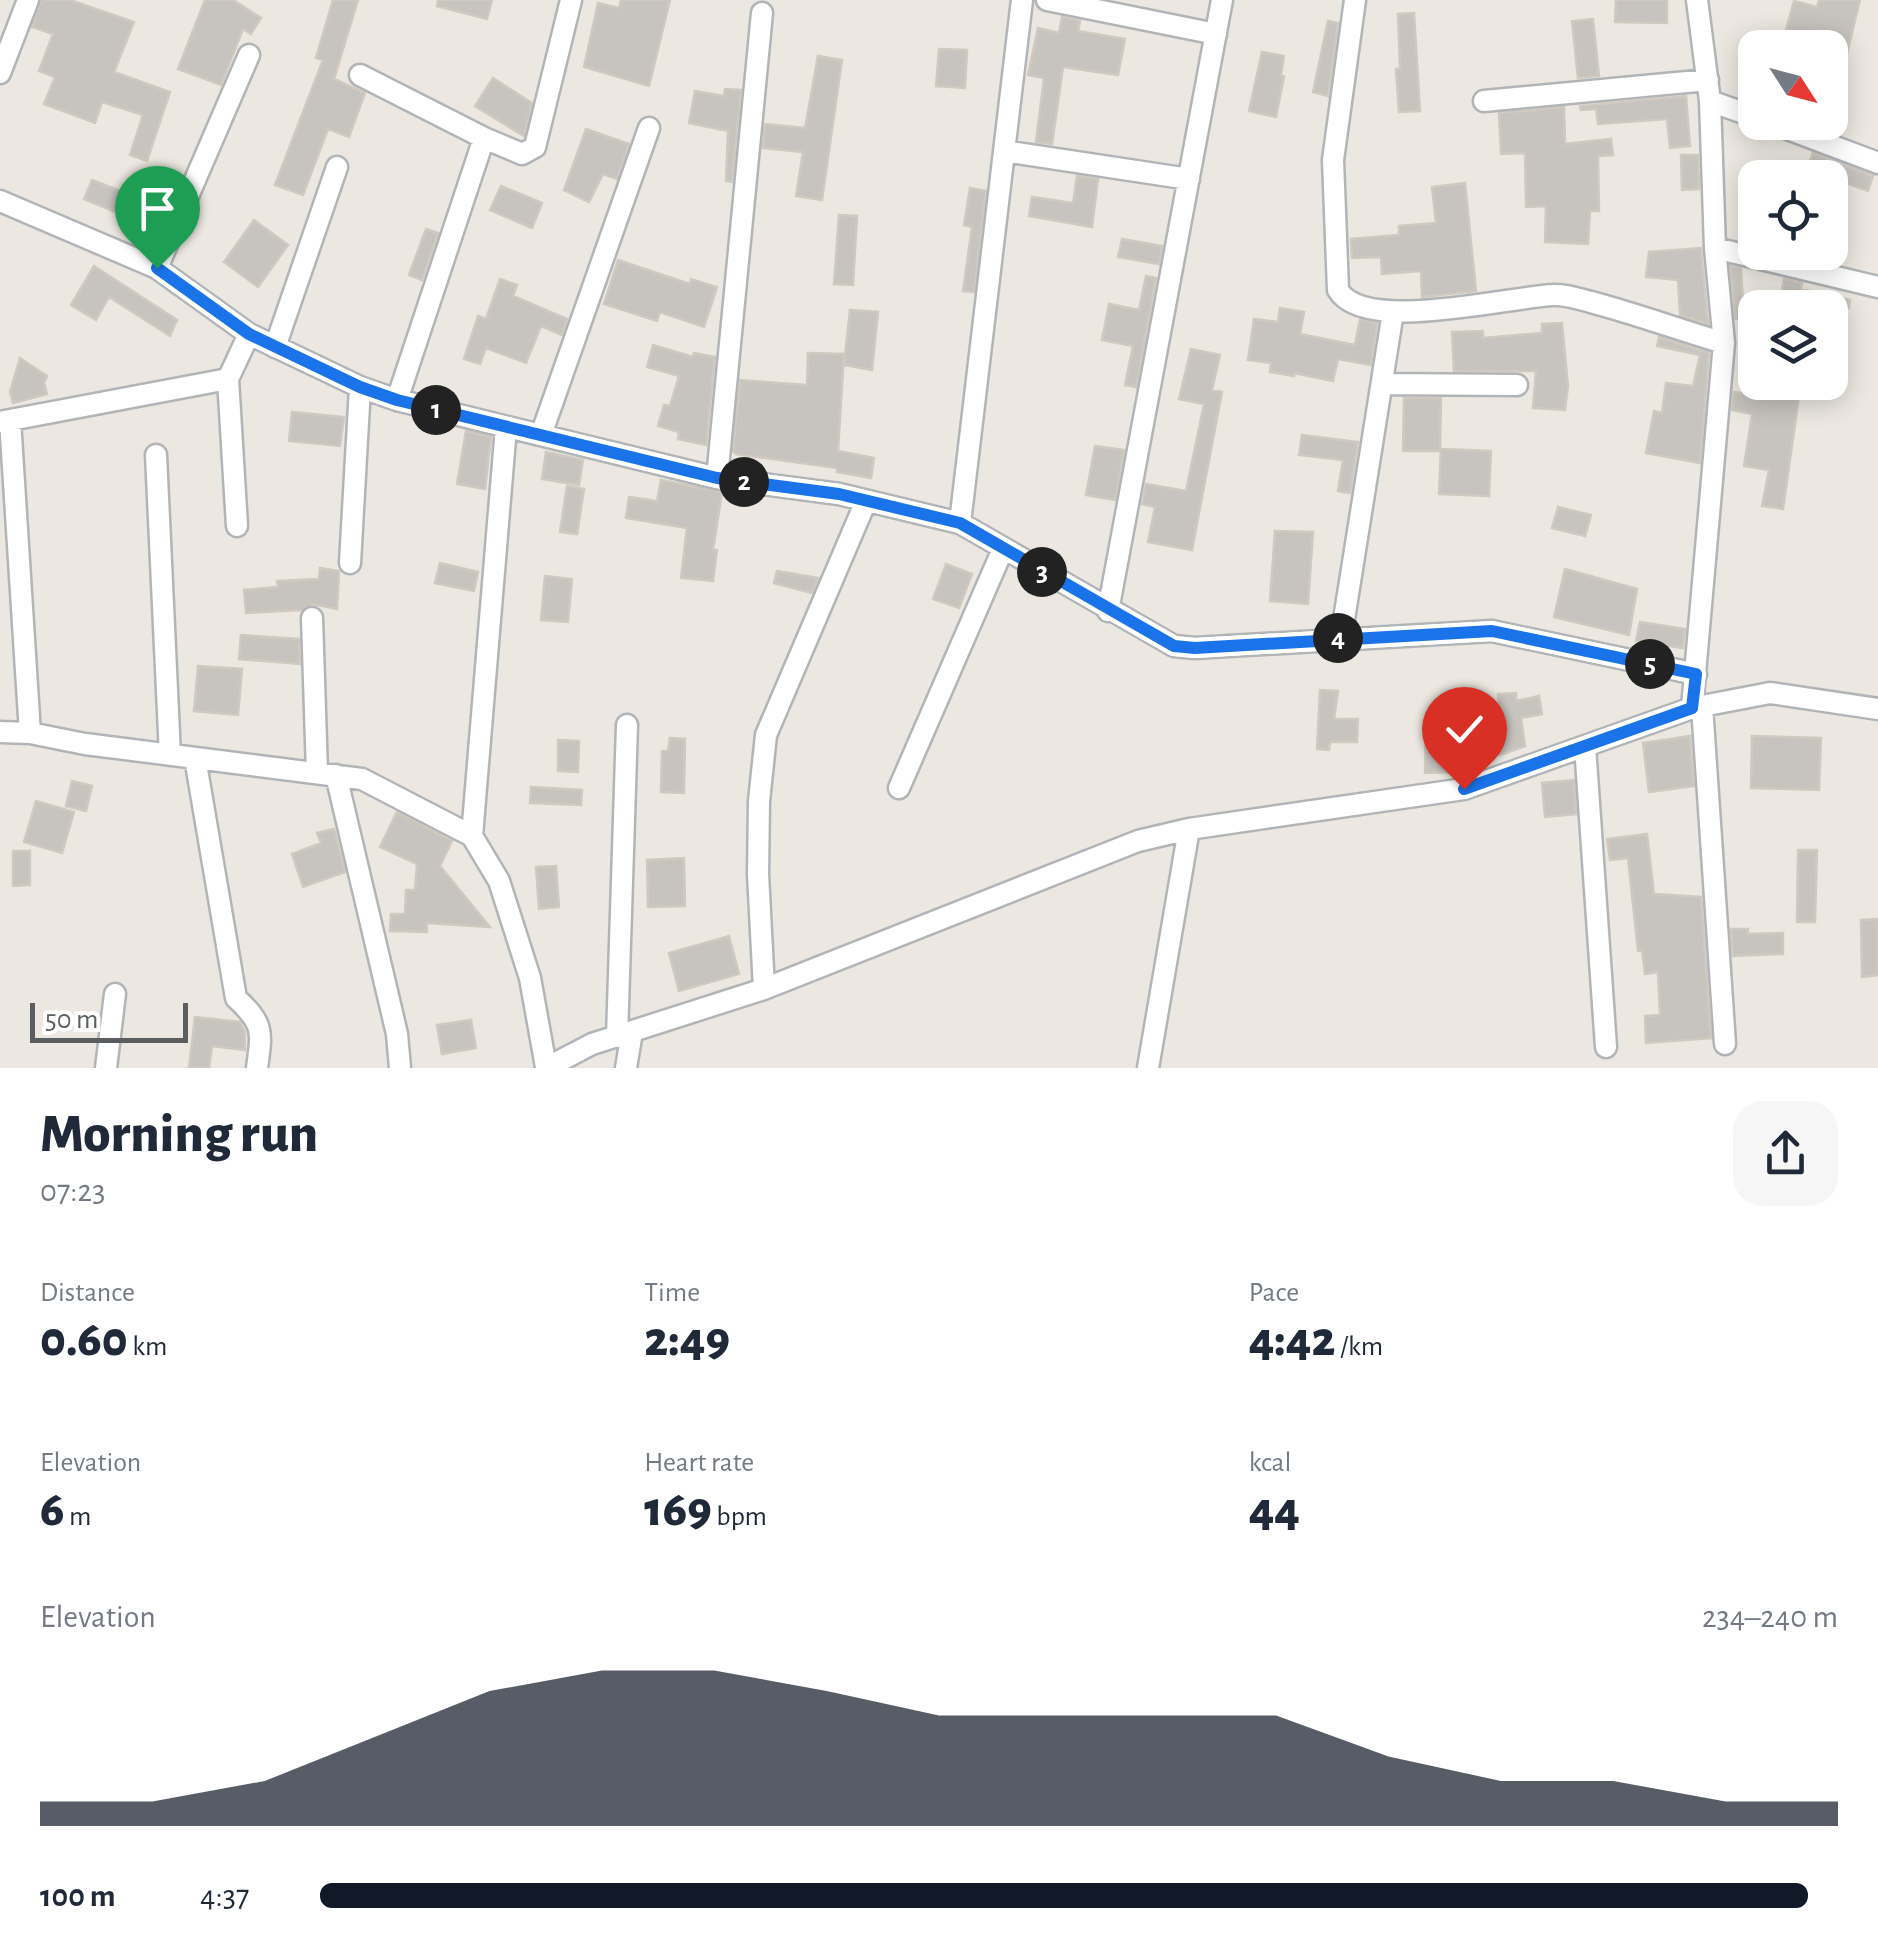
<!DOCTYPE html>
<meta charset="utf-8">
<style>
:root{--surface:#fff;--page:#f6f6f7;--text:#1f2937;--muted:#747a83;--accent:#111827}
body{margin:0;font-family:"Alegreya Sans",sans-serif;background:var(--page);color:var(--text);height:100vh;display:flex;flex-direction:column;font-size:38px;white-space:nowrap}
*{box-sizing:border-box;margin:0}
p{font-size:32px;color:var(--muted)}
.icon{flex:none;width:55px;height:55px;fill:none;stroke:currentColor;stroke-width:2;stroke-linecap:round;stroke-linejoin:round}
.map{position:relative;height:1068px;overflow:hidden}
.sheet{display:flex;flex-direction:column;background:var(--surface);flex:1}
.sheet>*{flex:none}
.needle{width:65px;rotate:126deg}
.tools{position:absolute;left:1738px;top:30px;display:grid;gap:20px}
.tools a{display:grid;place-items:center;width:110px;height:110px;border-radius:20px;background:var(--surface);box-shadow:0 5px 25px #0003;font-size:50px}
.scale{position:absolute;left:30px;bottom:25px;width:158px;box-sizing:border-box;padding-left:10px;border:5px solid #5a5e61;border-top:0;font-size:28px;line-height:35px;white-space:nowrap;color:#5a5e61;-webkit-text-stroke:8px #fff;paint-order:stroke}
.pin{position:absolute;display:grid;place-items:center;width:85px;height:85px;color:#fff;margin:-102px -42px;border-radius:50% 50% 50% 0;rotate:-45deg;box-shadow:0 0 10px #0007}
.pin .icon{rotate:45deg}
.km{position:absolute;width:50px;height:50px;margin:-25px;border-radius:50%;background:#222;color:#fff;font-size:28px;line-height:50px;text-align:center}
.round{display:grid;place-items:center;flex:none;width:105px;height:105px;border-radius:30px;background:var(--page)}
.head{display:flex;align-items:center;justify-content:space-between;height:170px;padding:0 40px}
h1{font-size:55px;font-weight:800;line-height:75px}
.metrics{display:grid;grid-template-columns:repeat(3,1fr);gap:15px;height:170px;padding:10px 40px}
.metrics div{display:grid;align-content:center}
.metrics b{font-size:50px;font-weight:800}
.metrics small{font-size:28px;font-weight:400}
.metrics p{font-size:28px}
.chart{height:280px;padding:20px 40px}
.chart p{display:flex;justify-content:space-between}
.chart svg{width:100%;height:180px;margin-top:10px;fill:var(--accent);opacity:.7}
ul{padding:0 40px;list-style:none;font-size:32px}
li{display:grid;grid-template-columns:160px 120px 1fr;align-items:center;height:75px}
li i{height:25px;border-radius:12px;background:var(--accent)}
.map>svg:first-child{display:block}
.building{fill:#c7c3be;stroke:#d0c9c0;stroke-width:2.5}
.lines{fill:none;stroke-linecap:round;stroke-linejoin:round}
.minor-casing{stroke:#b2b5b8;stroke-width:25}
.minor{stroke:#fff;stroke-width:20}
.route-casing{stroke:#fff;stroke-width:20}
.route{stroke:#1a73e8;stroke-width:12}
</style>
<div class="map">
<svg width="1878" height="1068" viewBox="0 0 1878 1068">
<rect width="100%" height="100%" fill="#ece8e1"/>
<path class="building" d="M 41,0 L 70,0 L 134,22 L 114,72 L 170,92 L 147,161 L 130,155 L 143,115 L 102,102 L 95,123 L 44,104 L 55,77 L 39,71 L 53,34 L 32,27 Z
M 205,0 L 233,0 L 261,18 L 251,34 L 243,29 L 221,85 L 178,69 Z
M 333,0 L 358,0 L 334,79 L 365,93 L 349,137 L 328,129 L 303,195 L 275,185 L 323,60 L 316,58 Z
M 438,0 L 492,0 L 487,19 L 437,6 Z
M 621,0 L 670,0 L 649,86 L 584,67 L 598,3 L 619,8 Z
M 1616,0 L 1667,0 L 1667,23 L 1615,22 Z
M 1819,0 L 1860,0 L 1836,98 L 1830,97 L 1830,48 L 1781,48 L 1794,1 L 1817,7 Z
M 1414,13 L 1420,111 L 1399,112 L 1396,69 L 1400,69 L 1398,14 Z
M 1062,17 L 1080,21 L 1078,31 L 1125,39 L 1118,75 L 1063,67 L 1052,144 L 1036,142 L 1044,78 L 1028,75 L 1038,28 L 1059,33 Z
M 1593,19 L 1599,76 L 1578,78 L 1572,21 Z
M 1328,21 L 1338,23 L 1328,96 L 1313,92 Z
M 939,49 L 967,50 L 965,88 L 936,86 Z
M 1262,52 L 1284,56 L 1281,75 L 1284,76 L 1276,117 L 1249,111 Z
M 818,56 L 842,60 L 822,200 L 796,196 L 803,152 L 763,148 L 765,124 L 805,128 Z
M 493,78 L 532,103 L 524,136 L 475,106 Z
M 725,89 L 741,90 L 732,182 L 726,181 L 728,131 L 689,123 L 695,91 L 724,96 Z
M 1686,96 L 1690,146 L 1670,148 L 1667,119 L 1598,124 L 1596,109 L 1581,110 L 1580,106 Z
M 1564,107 L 1565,144 L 1611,139 L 1613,155 L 1598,156 L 1599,211 L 1590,211 L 1588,244 L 1545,242 L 1546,206 L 1526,207 L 1525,153 L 1501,154 L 1499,113 Z
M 586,129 L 629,144 L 617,179 L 603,174 L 589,202 L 564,190 Z
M 1813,153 L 1873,176 L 1868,191 L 1807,169 Z
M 1681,155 L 1698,155 L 1699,189 L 1682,190 Z
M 1077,176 L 1098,179 L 1092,227 L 1029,216 L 1032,197 L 1073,203 Z
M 92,180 L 136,197 L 128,217 L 84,199 Z
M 1465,183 L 1476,291 L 1422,297 L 1421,271 L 1382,274 L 1381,257 L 1352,258 L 1351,239 L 1399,235 L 1399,226 L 1436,223 L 1432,187 Z
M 501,186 L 542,203 L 532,228 L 490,210 Z
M 970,188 L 986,191 L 974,292 L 963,291 L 972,227 L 964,225 Z
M 839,215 L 857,216 L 853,285 L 834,284 Z
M 254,220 L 288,245 L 258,287 L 224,262 Z
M 426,229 L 438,233 L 422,280 L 409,275 Z
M 1122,239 L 1162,246 L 1159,264 L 1118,257 Z
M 1701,248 L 1701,249 L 1708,324 L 1680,315 L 1678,280 L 1646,277 L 1649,252 Z
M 618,260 L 690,284 L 691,279 L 717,287 L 704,327 L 660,312 L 657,321 L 604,304 Z
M 94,266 L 177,320 L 170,336 L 109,297 L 96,320 L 71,305 Z
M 1730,266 L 1741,268 L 1743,302 L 1755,303 L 1755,318 L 1736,319 Z
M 1146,276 L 1156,278 L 1136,387 L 1125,385 L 1133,346 L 1102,340 L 1109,304 L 1139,310 Z
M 500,279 L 517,285 L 513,296 L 567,319 L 562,335 L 541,326 L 526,363 L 486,348 L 480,364 L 464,359 L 478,316 L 486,319 Z
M 1784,279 L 1802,283 L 1801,289 L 1850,300 L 1849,308 L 1779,308 Z
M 1280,308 L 1304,312 L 1300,334 L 1355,345 L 1360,319 L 1377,323 L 1371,365 L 1338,359 L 1333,381 L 1294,373 L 1294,376 L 1270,372 L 1271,363 L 1248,360 L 1254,319 L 1278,322 Z
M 850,310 L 878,312 L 872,370 L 844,365 Z
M 1562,323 L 1568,386 L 1565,410 L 1533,408 L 1536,371 L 1454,371 L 1452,332 L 1483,331 L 1483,338 L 1542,333 L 1542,324 Z
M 1659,337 L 1709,353 L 1700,463 L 1646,453 L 1654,411 L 1662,413 L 1666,383 L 1693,386 L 1700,355 L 1657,346 Z
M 653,345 L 693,357 L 694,353 L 715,357 L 706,445 L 678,439 L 679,432 L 658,426 L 664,405 L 670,406 L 679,376 L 647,367 Z
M 1191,349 L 1220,355 L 1212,390 L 1222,392 L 1192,550 L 1148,542 L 1155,507 L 1142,504 L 1146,484 L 1186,491 L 1204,404 L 1179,399 Z
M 808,353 L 844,354 L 838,451 L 874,458 L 871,478 L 837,472 L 837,468 L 736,454 L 733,451 L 740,380 L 807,385 Z
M 20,358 L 47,376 L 44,383 L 47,394 L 13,403 L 10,392 Z
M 1753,382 L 1801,382 L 1783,509 L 1762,506 L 1769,470 L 1744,466 L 1752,414 L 1732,410 L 1734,392 L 1751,395 Z
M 1404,398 L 1441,398 L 1440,451 L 1403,451 Z
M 292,412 L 344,417 L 340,446 L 289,441 Z
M 466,431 L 491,437 L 485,489 L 457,484 Z
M 1302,435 L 1358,442 L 1350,493 L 1338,491 L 1343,460 L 1299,455 Z
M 1095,446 L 1124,450 L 1115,500 L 1086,495 Z
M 1441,449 L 1491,451 L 1489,496 L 1439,494 Z
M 546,452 L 583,460 L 579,485 L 542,479 Z
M 661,480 L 722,492 L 713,550 L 717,550 L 713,581 L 681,578 L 687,528 L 626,518 L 629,497 L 657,501 Z
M 567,486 L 584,489 L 577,534 L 560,532 Z
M 1558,507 L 1591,515 L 1585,536 L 1552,528 Z
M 1275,531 L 1313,532 L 1308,604 L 1270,601 Z
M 440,563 L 478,572 L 474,591 L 435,583 Z
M 946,564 L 972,574 L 959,608 L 933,599 Z
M 320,568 L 339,571 L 337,609 L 313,604 L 302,610 L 246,613 L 244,590 L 278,587 L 277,581 L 319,579 Z
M 1565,569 L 1637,589 L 1629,635 L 1554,617 Z
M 777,571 L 818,578 L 812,593 L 774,583 Z
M 545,576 L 572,579 L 568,622 L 541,620 Z
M 1640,622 L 1685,629 L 1683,648 L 1636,641 Z
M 241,635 L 299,639 L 300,664 L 239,659 Z
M 198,666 L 242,669 L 238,715 L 194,711 Z
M 1320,690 L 1338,691 L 1334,719 L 1358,719 L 1357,742 L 1330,742 L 1329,750 L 1317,749 Z
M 1516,693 L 1516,701 L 1539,696 L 1542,714 L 1521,718 L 1525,746 L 1500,755 L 1498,694 Z
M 1426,719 L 1465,720 L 1462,772 L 1425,773 Z
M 1690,736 L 1694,786 L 1649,792 L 1643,743 Z
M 1752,736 L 1821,738 L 1819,790 L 1751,788 Z
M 670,738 L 685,739 L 684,793 L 661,792 L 662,751 L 668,751 Z
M 558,740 L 579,741 L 578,772 L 558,771 Z
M 1574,780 L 1576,814 L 1545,817 L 1542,783 Z
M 72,781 L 92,786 L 86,811 L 66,806 Z
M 531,787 L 582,790 L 581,805 L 530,803 Z
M 36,801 L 74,812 L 62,853 L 24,842 Z
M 397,812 L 452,841 L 440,866 L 490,927 L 427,923 L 427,932 L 390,931 L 391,914 L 405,914 L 406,890 L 415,890 L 417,864 L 380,847 Z
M 334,829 L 345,872 L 303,887 L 292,854 L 321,843 L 317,833 Z
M 1647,834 L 1654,894 L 1701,897 L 1711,1038 L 1646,1043 L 1645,1016 L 1660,1015 L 1658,972 L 1645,974 L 1642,950 L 1638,951 L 1628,858 L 1610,860 L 1607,839 Z
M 1798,850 L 1817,850 L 1815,922 L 1797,922 Z
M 13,851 L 30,851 L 30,885 L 13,886 Z
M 684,858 L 685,906 L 648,907 L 647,860 Z
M 556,866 L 559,907 L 539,909 L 536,867 Z
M 1878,919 L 1878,975 L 1862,977 L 1861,920 Z
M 1731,929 L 1748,929 L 1748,934 L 1783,933 L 1783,954 L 1733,956 Z
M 729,936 L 739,974 L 679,991 L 669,953 Z
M 195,1017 L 240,1022 L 245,1032 L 245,1050 L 212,1046 L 209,1068 L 189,1068 Z
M 471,1020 L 476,1048 L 442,1054 L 437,1025 Z"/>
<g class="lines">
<defs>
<path id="minor" d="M 1047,0 L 1216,34
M 1355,0 L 1333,160 L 1338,290 C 1364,334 1508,297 1553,295 C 1566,294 1579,299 1591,302 C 1636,314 1680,330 1724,343
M 0,73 L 28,0
M 360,75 L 484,138 L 522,154 L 535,147 L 571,0
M 1484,101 L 1708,80
M 1710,101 L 1755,117
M 1769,122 L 1878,163
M 1004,151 L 1189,179
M 0,201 L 157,268 L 249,334 L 360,387 L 397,400 L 717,478 L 839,494 L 960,523 L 1174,646 L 1195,648 L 1492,631 L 1696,674
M 1715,248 L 1878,287
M 157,268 L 249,55
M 275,347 L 337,167
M 1382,384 L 1517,385
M 397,400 L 484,138
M 10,420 L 30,733
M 0,422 L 228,379
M 541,435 L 649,128
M 156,455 L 170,755
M 717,478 L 762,13
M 960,523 L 1022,0
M 237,526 L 228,379 L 249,334
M 350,563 L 360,387
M 1108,611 L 1222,0
M 312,618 L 317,773
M 1341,638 L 1393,312
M 1702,706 L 1725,1044
M 1692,708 L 1724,343 L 1715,248 L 1710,101 L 1697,0
M 0,732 L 30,733 L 85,744 L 362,779 L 472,836 L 499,881 L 530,978 L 546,1067
M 1585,746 L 1606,1047
M 195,758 L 236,998 C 264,1024 262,1031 257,1068
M 336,775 L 397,1034 L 400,1068
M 899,788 L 1003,549
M 472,836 L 506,427
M 764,989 L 758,874 L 759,801 L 766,735 L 866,501
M 617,1037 L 627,725
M 106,1068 L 115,994
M 546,1068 L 592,1044 L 764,989 L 1138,841 L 1189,829 L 1464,789 L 1692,708 L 1770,693 L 1878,709
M 626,1068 L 632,1032
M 1148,1068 L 1189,829"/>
</defs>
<use href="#minor" class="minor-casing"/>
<use href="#minor" class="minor"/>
</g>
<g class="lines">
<defs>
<path id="route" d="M 157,268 L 249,334 L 360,387 L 397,400 L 717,478 L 839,494 L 960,523 L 1174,646 L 1195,648 L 1492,631 L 1696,674 L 1692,708 L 1464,789"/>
</defs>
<use href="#route" class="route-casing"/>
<use href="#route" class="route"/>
</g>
</svg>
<div class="tools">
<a><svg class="needle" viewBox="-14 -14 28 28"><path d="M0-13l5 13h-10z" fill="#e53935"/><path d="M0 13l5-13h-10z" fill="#747a83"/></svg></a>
<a><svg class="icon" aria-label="locate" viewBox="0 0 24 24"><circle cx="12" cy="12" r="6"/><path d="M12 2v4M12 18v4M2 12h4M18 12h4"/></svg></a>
<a><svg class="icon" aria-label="layers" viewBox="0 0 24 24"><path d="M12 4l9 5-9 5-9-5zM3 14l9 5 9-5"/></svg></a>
</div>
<div class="scale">50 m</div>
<div class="pin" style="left:157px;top:268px;background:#1e9e55"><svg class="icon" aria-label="arrive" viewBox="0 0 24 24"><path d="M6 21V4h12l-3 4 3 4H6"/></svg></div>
<div class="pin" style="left:1464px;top:789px;background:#d93025"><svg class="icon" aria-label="check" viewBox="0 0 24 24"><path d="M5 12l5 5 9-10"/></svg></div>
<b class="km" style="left:436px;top:410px">1</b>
<b class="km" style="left:744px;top:482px">2</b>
<b class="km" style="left:1042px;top:572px">3</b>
<b class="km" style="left:1338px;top:638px">4</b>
<b class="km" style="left:1650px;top:664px">5</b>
</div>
<section class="sheet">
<div class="head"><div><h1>Morning run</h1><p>07:23</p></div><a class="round"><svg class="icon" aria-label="share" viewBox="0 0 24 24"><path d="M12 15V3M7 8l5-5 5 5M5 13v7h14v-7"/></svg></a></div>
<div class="metrics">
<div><p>Distance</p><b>0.60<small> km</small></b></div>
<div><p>Time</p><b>2:49</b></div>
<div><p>Pace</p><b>4:42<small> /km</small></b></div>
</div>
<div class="metrics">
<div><p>Elevation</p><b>6<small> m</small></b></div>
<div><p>Heart rate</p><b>169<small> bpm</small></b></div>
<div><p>kcal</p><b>44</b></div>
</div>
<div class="chart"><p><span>Elevation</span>234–240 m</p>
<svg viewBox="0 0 160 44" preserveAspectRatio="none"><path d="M0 44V38L10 38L20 33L30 22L40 11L50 6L60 6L70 11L80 17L90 17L100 17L110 17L120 27L130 33L140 33L150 38L160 38V44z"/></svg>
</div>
<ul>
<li><b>100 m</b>4:37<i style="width:98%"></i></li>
</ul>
</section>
